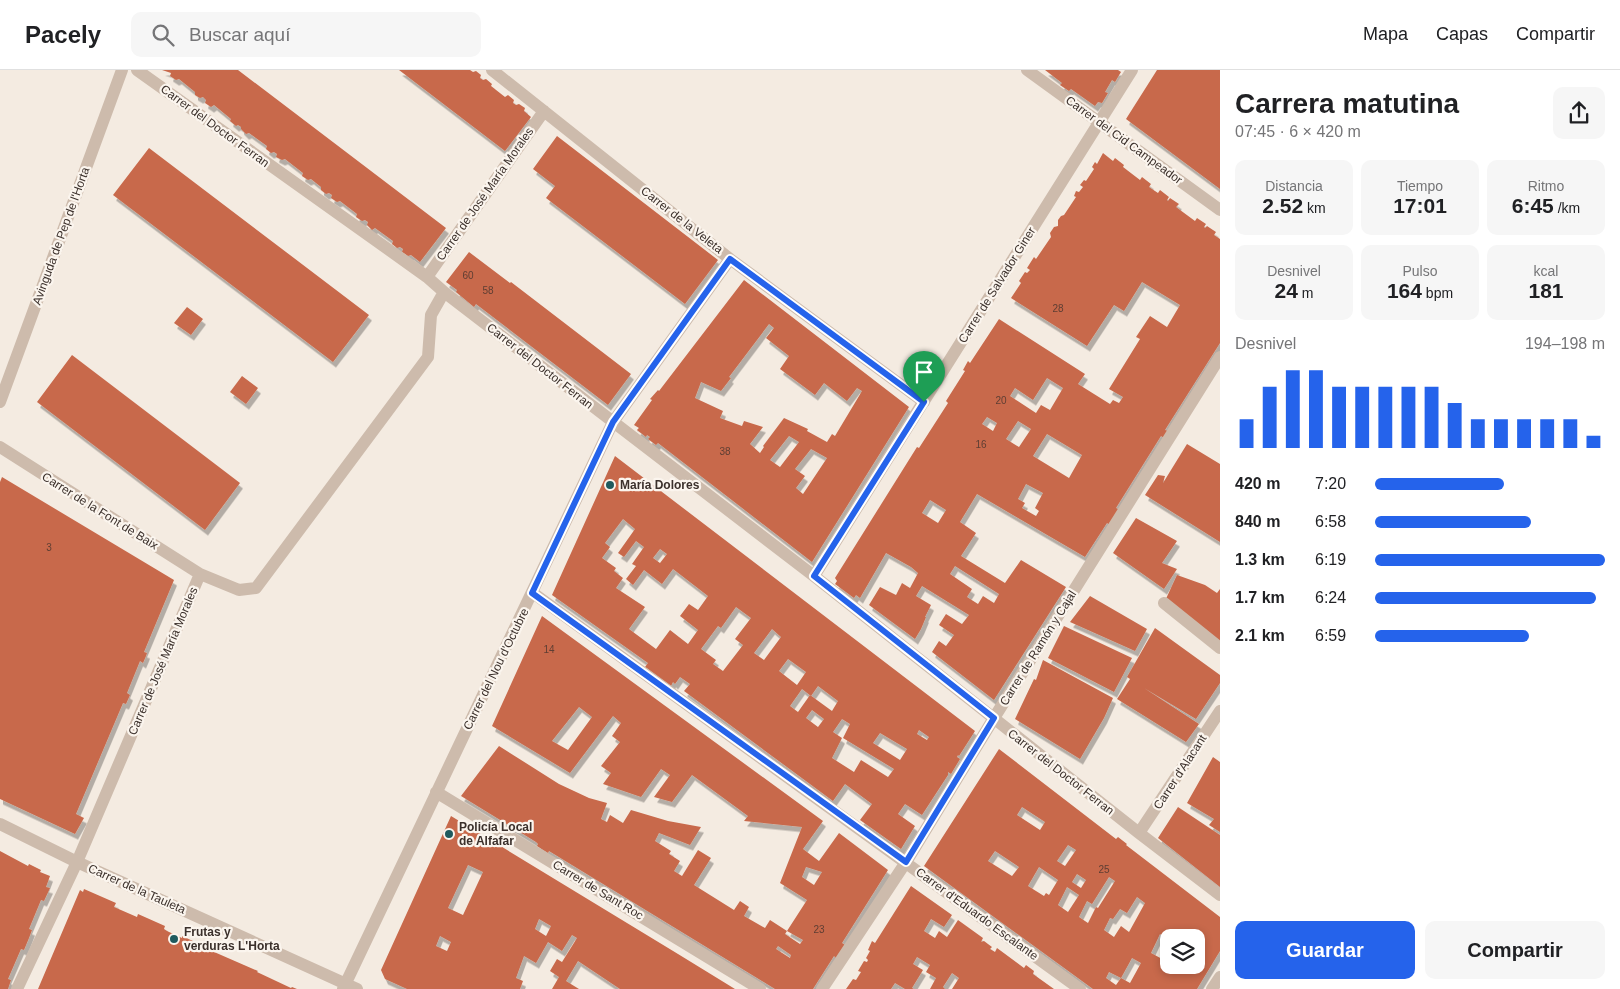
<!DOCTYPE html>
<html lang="es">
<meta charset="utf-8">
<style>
:root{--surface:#fff;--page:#f6f6f6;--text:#202124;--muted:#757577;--line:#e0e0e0;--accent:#2563eb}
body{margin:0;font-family:Arial,sans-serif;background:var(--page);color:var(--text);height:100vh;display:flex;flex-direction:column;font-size:19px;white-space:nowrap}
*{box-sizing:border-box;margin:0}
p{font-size:16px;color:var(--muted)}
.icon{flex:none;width:28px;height:28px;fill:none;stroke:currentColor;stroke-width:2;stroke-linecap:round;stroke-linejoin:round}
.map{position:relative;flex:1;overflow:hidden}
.panel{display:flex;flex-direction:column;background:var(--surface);width:400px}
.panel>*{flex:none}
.controls{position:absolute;left:1160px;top:859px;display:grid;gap:10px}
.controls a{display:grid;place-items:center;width:45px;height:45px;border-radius:10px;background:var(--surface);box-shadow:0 2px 8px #0003;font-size:25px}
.pin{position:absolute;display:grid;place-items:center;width:42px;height:42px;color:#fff;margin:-51px -21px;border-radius:50% 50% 50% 0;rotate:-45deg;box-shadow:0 0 5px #0007}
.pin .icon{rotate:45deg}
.round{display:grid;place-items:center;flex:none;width:52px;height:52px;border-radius:10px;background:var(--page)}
.headline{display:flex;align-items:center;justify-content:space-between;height:85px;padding:0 15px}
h1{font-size:28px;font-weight:700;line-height:38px}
.stats{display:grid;grid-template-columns:repeat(3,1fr);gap:8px;height:85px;padding:5px 15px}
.stats div{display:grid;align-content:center;border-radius:10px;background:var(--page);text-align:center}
.stats b{font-size:21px;font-weight:700}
.stats small{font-size:14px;font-weight:400}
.stats p{font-size:14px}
.chart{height:140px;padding:10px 15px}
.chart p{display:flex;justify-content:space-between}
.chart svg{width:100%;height:90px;margin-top:5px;stroke:var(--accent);stroke-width:6}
.button{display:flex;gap:10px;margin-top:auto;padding:10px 15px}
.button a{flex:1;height:58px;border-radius:10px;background:var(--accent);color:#fff;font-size:20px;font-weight:700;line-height:58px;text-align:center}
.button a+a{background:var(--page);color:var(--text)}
ul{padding:0 15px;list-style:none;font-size:16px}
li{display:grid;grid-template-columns:80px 60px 1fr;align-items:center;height:38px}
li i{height:12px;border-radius:6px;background:var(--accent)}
header{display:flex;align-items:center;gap:30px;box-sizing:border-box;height:70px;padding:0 25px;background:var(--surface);border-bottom:1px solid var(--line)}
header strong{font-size:24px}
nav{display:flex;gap:28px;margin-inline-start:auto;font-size:18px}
.search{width:350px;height:45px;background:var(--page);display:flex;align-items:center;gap:12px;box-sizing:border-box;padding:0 18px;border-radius:10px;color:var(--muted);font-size:19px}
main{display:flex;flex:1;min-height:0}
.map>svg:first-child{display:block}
.building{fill:#c8694b;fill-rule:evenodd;filter:url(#shadow)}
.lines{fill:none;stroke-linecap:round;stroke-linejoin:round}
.minor{stroke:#cdbbac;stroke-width:12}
.tertiary{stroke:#cdbbac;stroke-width:12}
.route-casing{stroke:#fff;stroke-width:10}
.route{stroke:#2563eb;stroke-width:6}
.poi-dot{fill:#1f5a5e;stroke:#fbf5ee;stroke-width:2}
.labels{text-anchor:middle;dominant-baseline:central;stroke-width:4.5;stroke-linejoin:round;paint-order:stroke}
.number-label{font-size:10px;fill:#5e3e33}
.street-label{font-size:12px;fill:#3b302b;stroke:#fbf5ee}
.poi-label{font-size:12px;font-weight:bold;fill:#3b302b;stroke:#fbf5ee;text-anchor:start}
</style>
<header>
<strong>Pacely</strong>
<div class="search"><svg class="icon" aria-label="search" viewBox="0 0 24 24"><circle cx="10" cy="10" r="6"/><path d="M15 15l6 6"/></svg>Buscar aquí</div>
<nav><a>Mapa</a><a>Capas</a><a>Compartir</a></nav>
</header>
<main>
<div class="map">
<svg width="1220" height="919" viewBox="0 0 1220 919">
<defs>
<filter id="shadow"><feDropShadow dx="3" dy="5.5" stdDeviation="0" flood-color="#0004"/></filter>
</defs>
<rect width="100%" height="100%" fill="#f4ebe1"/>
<path class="building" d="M 162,0 L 238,0 L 446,158 L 420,192 L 411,185 L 408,186 L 402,182 L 403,179 L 400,177 L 397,178 L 392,174 L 393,171 L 375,158 L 372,160 L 367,155 L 368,152 L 365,150 L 362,151 L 356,147 L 357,144 L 340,131 L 337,132 L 331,128 L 332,125 L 329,123 L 326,124 L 321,120 L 321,117 L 311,109 L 308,110 L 302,106 L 303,103 L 285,89 L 282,90 L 276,87 L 277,84 L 274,82 L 271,83 L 266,79 L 267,76 L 249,63 L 246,64 L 241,59 L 241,57 L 238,55 L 236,56 L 230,51 L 231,49 L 214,35 L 211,37 L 205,33 L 206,30 L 203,27 L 200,28 L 195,25 L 195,22 L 179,9 L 176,10 L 170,6 L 171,3 Z
M 399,0 L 470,0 L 473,2 L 476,1 L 481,5 L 480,8 L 483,10 L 486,9 L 492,14 L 491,16 L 505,27 L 508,25 L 514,30 L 513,33 L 516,35 L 519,34 L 525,38 L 524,41 L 531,47 L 505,81 Z
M 1045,0 L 1118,0 L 1121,2 L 1115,12 L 1112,10 L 1105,22 L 1108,23 L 1102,33 L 1098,32 L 1095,36 L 1071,19 L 1069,21 L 1060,15 L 1062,13 Z
M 1157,0 L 1220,0 L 1220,119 L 1126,49 Z
M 557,66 L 718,190 L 685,234 L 546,128 L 555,116 L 533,99 Z
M 149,78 L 369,245 L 333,292 L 113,125 Z
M 1103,83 L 1113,91 L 1115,88 L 1124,95 L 1123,97 L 1140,110 L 1142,107 L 1151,114 L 1149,117 L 1158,123 L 1160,120 L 1169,127 L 1167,130 L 1168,131 L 1170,128 L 1179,134 L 1176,137 L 1195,151 L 1197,148 L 1206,154 L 1204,157 L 1205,158 L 1207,156 L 1216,162 L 1214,165 L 1220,169 L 1220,273 L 1165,360 L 1168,361 L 1164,368 L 1161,366 L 1116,438 L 1120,440 L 1110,455 L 1107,453 L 1085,487 L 977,424 L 960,452 L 976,463 L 961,486 L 1005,513 L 1021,490 L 1066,517 L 994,630 L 932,582 L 939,571 L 946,576 L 954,565 L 939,555 L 946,544 L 962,554 L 969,545 L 922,516 L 916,526 L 931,535 L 925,547 L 926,547 L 921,559 L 915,569 L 869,535 L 880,517 L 896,525 L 902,513 L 910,518 L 918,503 L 911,497 L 886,483 L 860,528 L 856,525 L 854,528 L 835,514 L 837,511 L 835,508 L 917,377 L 919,378 L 948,333 L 946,331 L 965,301 L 963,300 L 968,291 L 970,293 L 999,249 L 1085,304 L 1078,314 L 1110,334 L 1113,330 L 1119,333 L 1123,327 L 1109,319 L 1140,269 L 1136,267 L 1150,246 L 1167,257 L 1180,235 L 1142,212 L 1124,241 L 1114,235 L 1087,276 L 1011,228 L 1021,213 L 1019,211 L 1025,202 L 1027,203 L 1030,200 L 1027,198 L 1034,187 L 1036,189 L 1051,167 L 1050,163 L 1054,157 L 1058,156 L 1058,150 L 1061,146 L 1064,145 L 1076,127 L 1074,126 L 1076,121 L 1079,122 L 1083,117 L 1080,115 L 1084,110 L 1086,111 L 1094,99 L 1092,97 L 1095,92 L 1097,94 ZM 1047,308 L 1063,318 L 1050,340 L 1041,335 L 1036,343 L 1010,326 L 1015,318 L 1033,330 ZM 987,347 L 997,353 L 993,361 L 982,354 ZM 1018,351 L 1031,359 L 1019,377 L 1006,369 ZM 1047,364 L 1082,385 L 1069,408 L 1033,386 ZM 1026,414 L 1043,423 L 1035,438 L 1039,441 L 1036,446 L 1022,438 L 1025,433 L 1018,429 ZM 930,430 L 946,440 L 938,453 L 922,443 ZM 955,496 L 999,524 L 994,533 L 983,526 L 978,534 L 967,527 L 972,519 L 950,504 Z
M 469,182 L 510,213 L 511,212 L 631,304 L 608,335 L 476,234 L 474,237 L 456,222 L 457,220 L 446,212 Z
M 744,210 L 909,337 L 812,492 L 658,373 L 656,375 L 648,369 L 650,367 L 647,365 L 646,367 L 637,360 L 639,358 L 634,355 L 652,330 L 650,329 L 658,320 L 659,321 ZM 769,254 L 774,258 L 766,268 L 789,286 L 780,299 L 815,325 L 824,313 L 847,331 L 857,318 L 862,321 L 835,366 L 832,364 L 827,372 L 807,361 L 808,359 L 784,348 L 763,376 L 764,377 L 760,383 L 750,374 L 763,357 L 744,351 L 742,356 L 720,348 L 723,341 L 695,328 L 701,312 L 721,321 L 731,308 L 729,307 ZM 789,366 L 799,372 L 780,397 L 770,390 ZM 811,379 L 827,388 L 803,424 L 796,418 L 805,406 L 795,399 Z
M 187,237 L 203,249 L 191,265 L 174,253 Z
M 72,285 L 240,413 L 205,460 L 37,332 Z
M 242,306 L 258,318 L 246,334 L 230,322 Z
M 1187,374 L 1220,394 L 1220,472 L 1145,425 L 1158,405 L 1165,406 L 1163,413 Z
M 615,386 L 975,661 L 959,686 L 958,685 L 957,687 L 960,689 L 951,704 L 948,702 L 948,705 L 922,745 L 905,734 L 898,744 L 915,756 L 901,779 L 860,750 L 872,734 L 845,714 L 833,731 L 684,621 L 690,614 L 680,607 L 675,614 L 673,612 L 671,616 L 645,597 L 648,593 L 552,525 ZM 623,449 L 635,459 L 618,483 L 624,487 L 636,471 L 644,477 L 632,494 L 636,496 L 626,509 L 633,515 L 644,500 L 662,514 L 673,499 L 708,526 L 698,540 L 689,534 L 680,546 L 698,560 L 688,574 L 670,560 L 656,579 L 629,559 L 645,537 L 616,518 L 623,508 L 614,501 L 616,498 L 602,488 L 610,477 L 605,473 ZM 660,479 L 667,484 L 660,493 L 653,488 ZM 736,537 L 751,548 L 735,569 L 743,575 L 723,601 L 713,594 L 716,590 L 701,579 L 718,556 L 721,558 ZM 772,559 L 781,567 L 764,590 L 754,583 ZM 788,589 L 806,602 L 797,615 L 779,601 ZM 818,616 L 838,631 L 832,641 L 810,625 L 798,642 L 790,636 L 802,619 L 811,626 ZM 812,640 L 824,649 L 818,657 L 806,648 ZM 842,649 L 850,654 L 843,668 L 894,699 L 888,707 L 861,690 L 854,702 L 832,688 L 842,668 L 833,662 ZM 919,660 L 929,667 L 927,670 L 917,664 ZM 880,663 L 907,679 L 900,690 L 873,673 Z
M 2,407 L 174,510 L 144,582 L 147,583 L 146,586 L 143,593 L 140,591 L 127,623 L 130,625 L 126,634 L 123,633 L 76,744 L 84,748 L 75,764 L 0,729 L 0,412 Z
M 1136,448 L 1177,471 L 1162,493 L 1177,499 L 1164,519 L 1113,483 Z
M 1177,505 L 1205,515 L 1217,523 L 1220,519 L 1220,572 L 1164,533 Z
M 1090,526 L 1147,559 L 1135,581 L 1070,552 Z
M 542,546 L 823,751 L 803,779 L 819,791 L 839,763 L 888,800 L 842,873 L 845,875 L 836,888 L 834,886 L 813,919 L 775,919 L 549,781 L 548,783 L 537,776 L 538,774 L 536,772 L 461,726 L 499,676 L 559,714 L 589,728 L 607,733 L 601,749 L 607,752 L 610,745 L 623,753 L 631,740 L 668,751 L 701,757 L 690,775 L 659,763 L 655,771 L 671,781 L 669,784 L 680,791 L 674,801 L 682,806 L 698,780 L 711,788 L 694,815 L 734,840 L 740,831 L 749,837 L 744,846 L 765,858 L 770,850 L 787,861 L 785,864 L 800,874 L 803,870 L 787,861 L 807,830 L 780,813 L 802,757 L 744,751 L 748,746 L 692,705 L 672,732 L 654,727 L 670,705 L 661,699 L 641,727 L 603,714 L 611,703 L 601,696 L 620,672 L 612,666 L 621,653 L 613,646 L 570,703 L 492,656 ZM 579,637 L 592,647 L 568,680 L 552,671 ZM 806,797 L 822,802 L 814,815 L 802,807 ZM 778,876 L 791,885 L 790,888 L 776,879 Z
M 1064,556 L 1132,588 L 1114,622 L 1048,588 Z
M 1155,558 L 1220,605 L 1220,613 L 1196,649 L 1144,618 L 1199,654 L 1186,672 L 1117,629 L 1130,609 L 1127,607 Z
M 1043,590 L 1113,628 L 1104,648 L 1080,689 L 1015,649 L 1034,609 L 1036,610 Z
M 999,679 L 1116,769 L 1118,767 L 1127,774 L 1126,775 L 1220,847 L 1220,881 L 1197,919 L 1093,919 L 924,796 ZM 1022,737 L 1045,752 L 1040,760 L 1017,745 ZM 1068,775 L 1076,780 L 1065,796 L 1057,791 ZM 995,781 L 1019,797 L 1012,806 L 988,791 ZM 1039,797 L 1058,810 L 1049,825 L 1046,823 L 1044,826 L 1028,816 ZM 1077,804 L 1086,810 L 1081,818 L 1072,812 ZM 1109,807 L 1115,811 L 1098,838 L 1096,837 L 1088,853 L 1079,847 L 1087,831 L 1092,834 ZM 1067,817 L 1079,825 L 1068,842 L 1058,835 ZM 1137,827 L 1145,833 L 1129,862 L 1121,856 L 1114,867 L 1104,860 L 1110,848 L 1113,849 L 1120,839 L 1127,843 ZM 1160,864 L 1169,870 L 1169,868 L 1196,868 L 1196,895 L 1169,895 L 1169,881 L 1164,890 L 1151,883 ZM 1132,888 L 1141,893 L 1130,913 L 1121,908 L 1116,915 L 1106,908 L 1109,902 L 1121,908 Z
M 1213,687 L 1220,692 L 1220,762 L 1209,755 L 1214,749 L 1187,733 Z
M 1178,737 L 1220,765 L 1220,817 L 1158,768 Z
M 451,746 L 678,884 L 735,919 L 620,919 L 578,891 L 566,911 L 579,919 L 552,919 L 559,907 L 550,901 L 557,889 L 562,892 L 577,868 L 572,865 L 562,881 L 548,872 L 536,893 L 524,886 L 516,908 L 523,911 L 520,919 L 407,919 L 385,909 L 381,900 ZM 468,795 L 483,802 L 463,845 L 448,838 ZM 539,849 L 551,856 L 546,866 L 535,859 ZM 440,866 L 451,872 L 447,881 L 436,876 Z
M 0,781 L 28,796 L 29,794 L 41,800 L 40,802 L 50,806 L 46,817 L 50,818 L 44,831 L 41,830 L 29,859 L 32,860 L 29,868 L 24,880 L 21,879 L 8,909 L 11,910 L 8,919 L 0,919 Z
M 911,816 L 952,845 L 944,857 L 931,849 L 924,861 L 935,868 L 939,861 L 947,867 L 958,850 L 983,868 L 981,872 L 984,871 L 992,877 L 990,879 L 995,882 L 997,878 L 1024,898 L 1026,895 L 1034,901 L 1033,904 L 1054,919 L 952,919 L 959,908 L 952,903 L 943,917 L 945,919 L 930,919 L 936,908 L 926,902 L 930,895 L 917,887 L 913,894 L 923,900 L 912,918 L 914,919 L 905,919 L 895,913 L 891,919 L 846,919 L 853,909 L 856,910 L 861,902 L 858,901 L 864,891 L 867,892 L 868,890 L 866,888 L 870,881 L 868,880 L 872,871 L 875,873 Z
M 84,819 L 116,833 L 114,837 L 137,847 L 138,844 L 165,856 L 164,859 L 167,861 L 182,868 L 182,866 L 206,877 L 205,878 L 258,901 L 257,902 L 291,918 L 292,917 L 297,919 L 38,919 L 80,820 L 83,822 Z"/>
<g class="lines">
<path class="minor" d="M 137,0 L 427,207 L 444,222 L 814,506 L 1139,763 L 1220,825
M 492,0 L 730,189 L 924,332
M 1027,0 L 1220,140
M 427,207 L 544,41
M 0,377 L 200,504 L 239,520 L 256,518 L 428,287 L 431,245 L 444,222
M 814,506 L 1132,0
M 533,523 L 1080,919
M 1164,533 L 1220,578
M 436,722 L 760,919
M 0,754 L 77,792 L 357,919
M 1139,763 L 1220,641
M 17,919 L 77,792 L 200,504
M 343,919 L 613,352 L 730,189
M 822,919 L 906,792 L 994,648 L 1220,287
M 1212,919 L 1220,907"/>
<path class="tertiary" d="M 0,332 L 122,0"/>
</g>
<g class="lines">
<defs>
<path id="route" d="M 730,189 L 924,332 L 814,506 L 994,648 L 906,792 L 532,523 L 613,352 Z"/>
</defs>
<use href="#route" class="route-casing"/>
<use href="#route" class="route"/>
</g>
<g class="poi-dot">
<circle cx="610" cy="415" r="5"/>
<circle cx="449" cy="764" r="5"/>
<circle cx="174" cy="869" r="5"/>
</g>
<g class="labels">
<g class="number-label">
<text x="468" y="205">60</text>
<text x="488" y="220">58</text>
<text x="1058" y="238">28</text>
<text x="1001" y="330">20</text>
<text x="981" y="374">16</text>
<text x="725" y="381">38</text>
<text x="49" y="477">3</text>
<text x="549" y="579">14</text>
<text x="1104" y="799">25</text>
<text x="819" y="859">23</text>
</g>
<g class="street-label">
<text transform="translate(215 56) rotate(36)">Carrer del Doctor Ferran</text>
<text transform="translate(1124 70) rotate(36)">Carrer del Cid Campeador</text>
<text transform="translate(485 124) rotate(-55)">Carrer de José María Morales</text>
<text transform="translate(682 150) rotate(38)">Carrer de la Veleta</text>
<text transform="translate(61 166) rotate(-70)">Avinguda de Pep de l'Horta</text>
<text transform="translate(997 215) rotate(-58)">Carrer de Salvador Giner</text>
<text transform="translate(540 296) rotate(38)">Carrer del Doctor Ferran</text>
<text transform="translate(100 441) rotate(32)">Carrer de la Font de Baix</text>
<text transform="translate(1038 578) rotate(-58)">Carrer de Ramón y Cajal</text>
<text transform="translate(163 591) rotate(-67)">Carrer de José María Morales</text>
<text transform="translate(496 599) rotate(-64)">Carrer del Nou d'Octubre</text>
<text transform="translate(1061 702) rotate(38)">Carrer del Doctor Ferran</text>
<text transform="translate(1180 702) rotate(-57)">Carrer d'Alacant</text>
<text transform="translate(137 819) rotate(24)">Carrer de la Tauleta</text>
<text transform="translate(598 820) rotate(31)">Carrer de Sant Roc</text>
<text transform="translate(977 844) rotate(36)">Carrer d'Eduardo Escalante</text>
</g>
<g class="poi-label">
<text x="620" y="415">María Dolores</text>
<text x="459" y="757">Policía Local<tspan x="459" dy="14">de Alfafar</tspan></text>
<text x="184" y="862">Frutas y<tspan x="184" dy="14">verduras L'Horta</tspan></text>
</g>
</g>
</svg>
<div class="controls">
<a><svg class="icon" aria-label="layers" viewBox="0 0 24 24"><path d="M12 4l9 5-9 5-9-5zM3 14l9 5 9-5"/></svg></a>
</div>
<div class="pin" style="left:924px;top:332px;background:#1e9e55"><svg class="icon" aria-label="arrive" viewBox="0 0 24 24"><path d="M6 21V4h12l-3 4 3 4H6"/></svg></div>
</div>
<section class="panel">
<div class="headline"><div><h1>Carrera matutina</h1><p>07:45 · 6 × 420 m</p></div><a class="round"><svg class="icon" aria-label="share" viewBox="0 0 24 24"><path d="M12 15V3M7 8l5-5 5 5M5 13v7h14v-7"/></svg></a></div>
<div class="stats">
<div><p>Distancia</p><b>2.52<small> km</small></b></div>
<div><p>Tiempo</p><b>17:01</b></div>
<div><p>Ritmo</p><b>6:45<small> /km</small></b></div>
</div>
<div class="stats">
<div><p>Desnivel</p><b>24<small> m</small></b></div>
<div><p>Pulso</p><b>164<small> bpm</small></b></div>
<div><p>kcal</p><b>181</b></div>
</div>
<div class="chart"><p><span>Desnivel</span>194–198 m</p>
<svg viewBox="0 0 160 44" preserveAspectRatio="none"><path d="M5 44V30M15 44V14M25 44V6M35 44V6M45 44V14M55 44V14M65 44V14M75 44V14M85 44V14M95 44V22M105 44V30M115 44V30M125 44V30M135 44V30M145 44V30M155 44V38"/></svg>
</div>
<ul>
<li><b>420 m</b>7:20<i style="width:56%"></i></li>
<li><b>840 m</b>6:58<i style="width:68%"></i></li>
<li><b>1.3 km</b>6:19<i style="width:100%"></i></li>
<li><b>1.7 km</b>6:24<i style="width:96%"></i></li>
<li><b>2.1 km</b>6:59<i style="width:67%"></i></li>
</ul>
<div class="button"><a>Guardar</a><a>Compartir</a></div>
</section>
</main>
